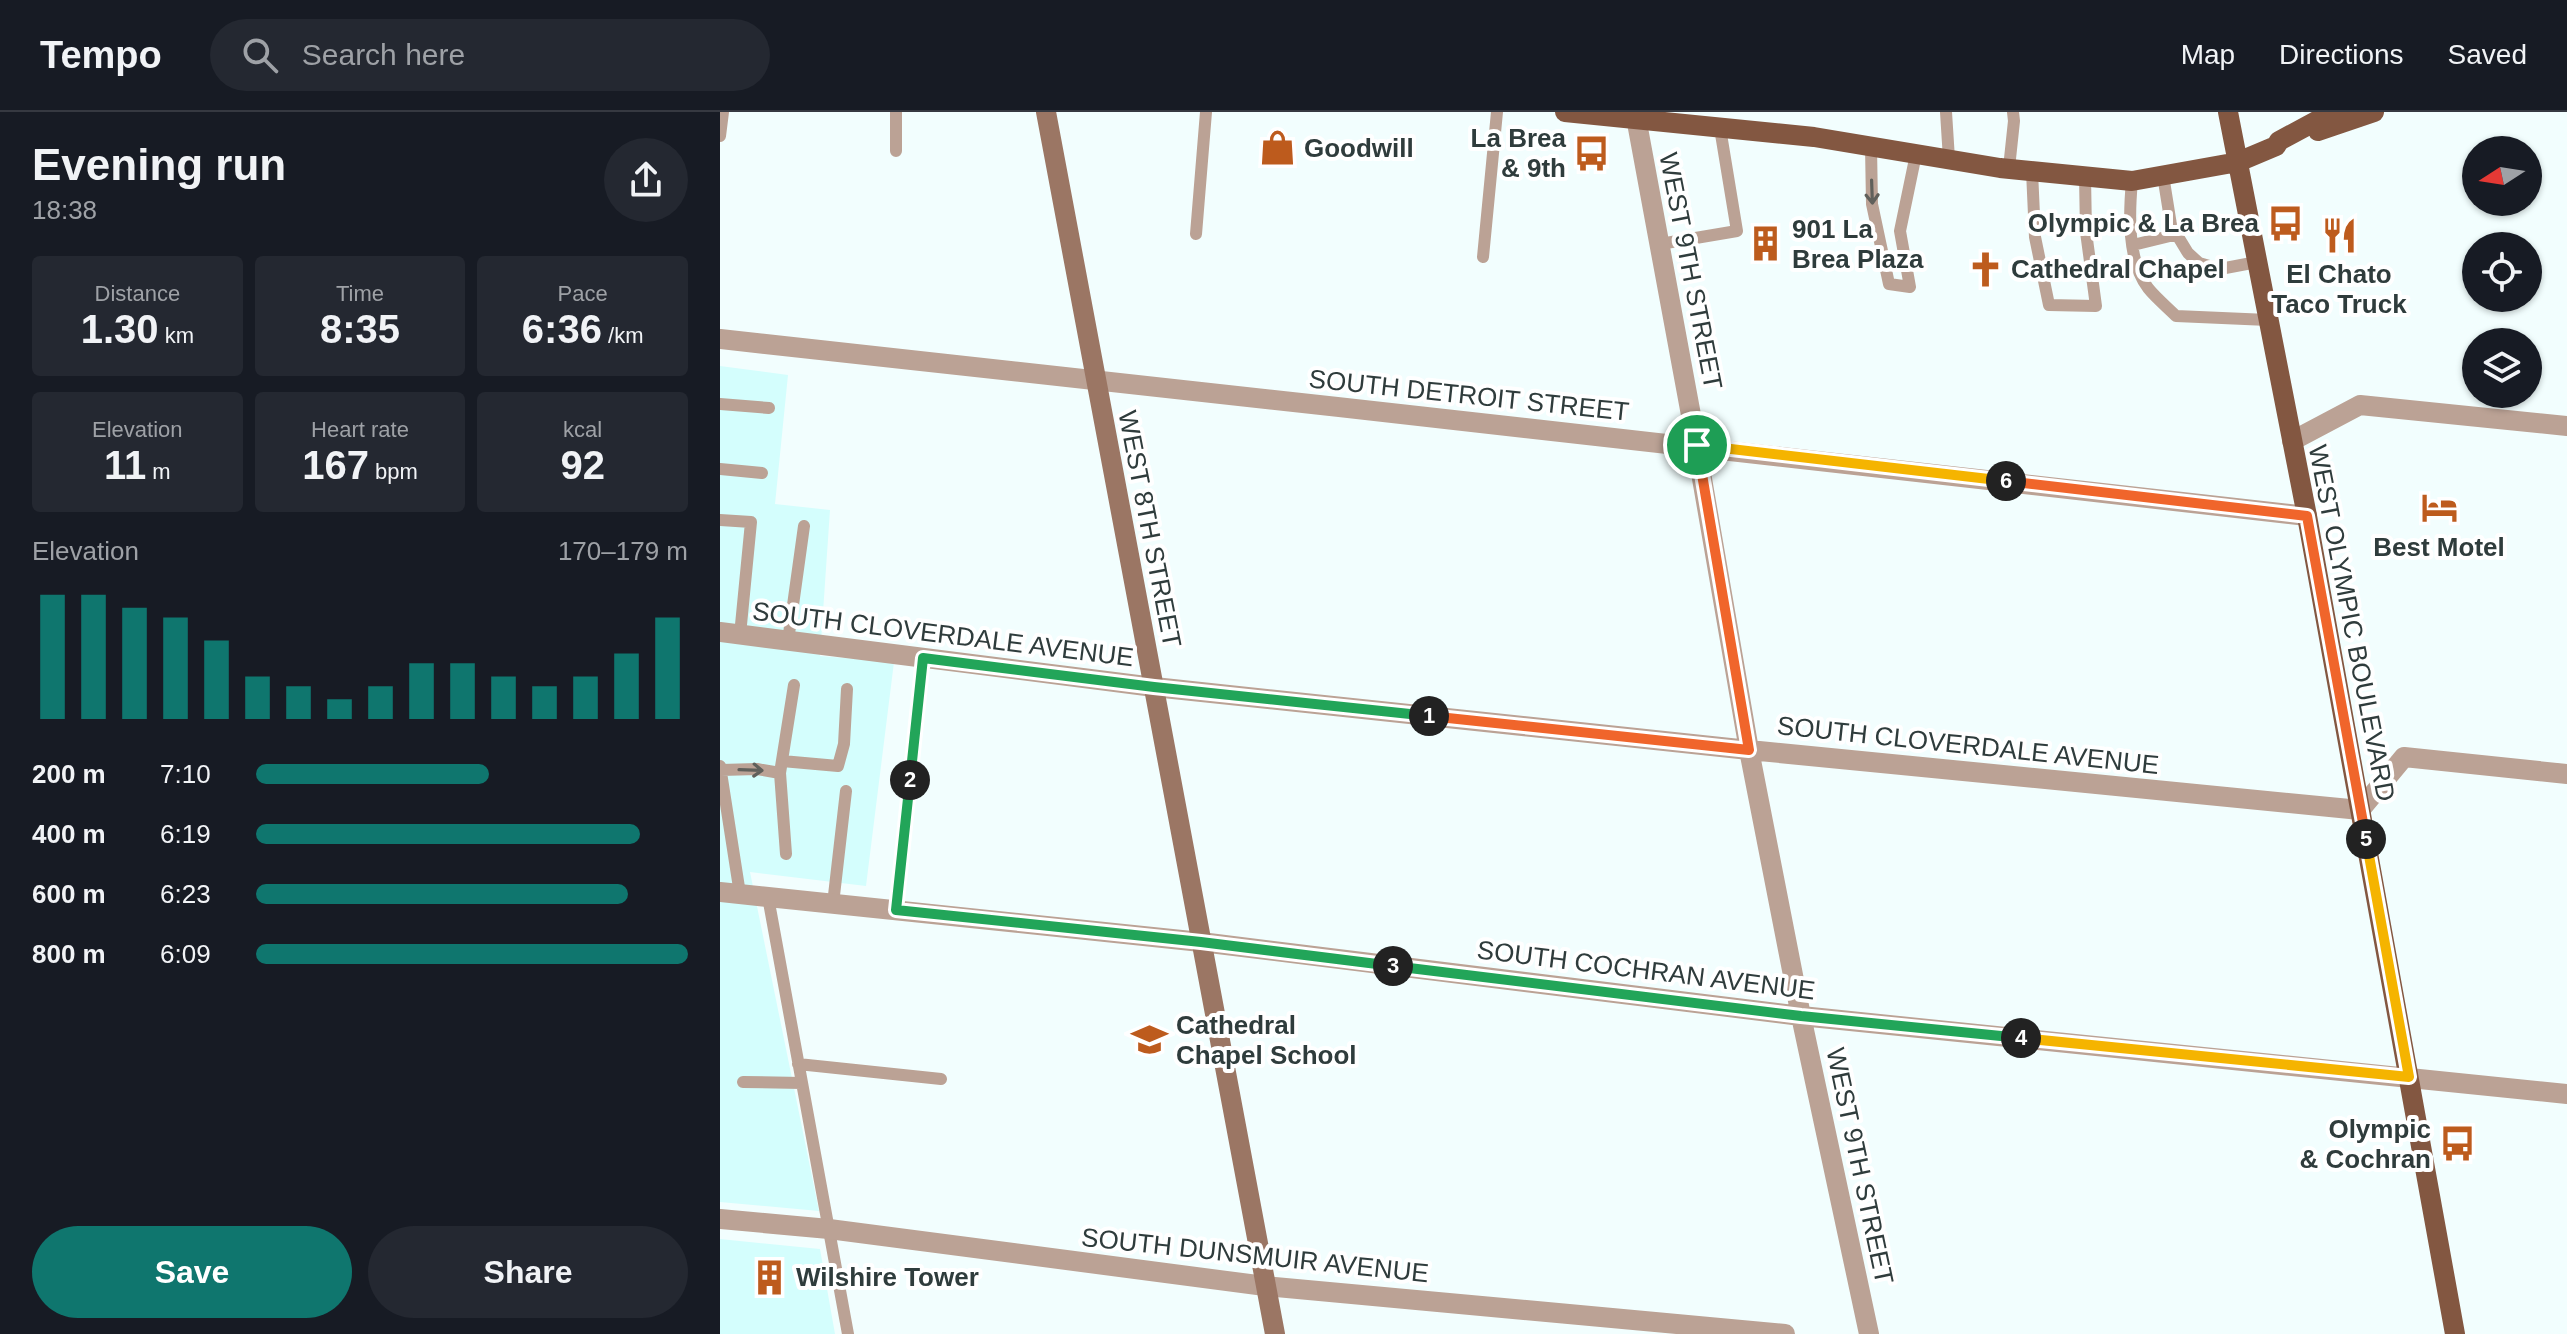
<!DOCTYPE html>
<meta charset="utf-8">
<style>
:root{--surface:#171b24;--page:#242831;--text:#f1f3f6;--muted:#9ea1a6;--line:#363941;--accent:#0f766e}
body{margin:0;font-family:Helvetica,sans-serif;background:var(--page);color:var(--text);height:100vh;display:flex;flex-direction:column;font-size:30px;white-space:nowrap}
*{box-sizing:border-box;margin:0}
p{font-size:26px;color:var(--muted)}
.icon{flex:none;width:44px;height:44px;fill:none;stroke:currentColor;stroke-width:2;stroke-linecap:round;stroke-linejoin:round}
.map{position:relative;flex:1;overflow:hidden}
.panel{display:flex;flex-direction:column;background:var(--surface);width:720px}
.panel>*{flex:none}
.needle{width:52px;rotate:258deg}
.fabs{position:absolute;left:1742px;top:24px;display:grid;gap:16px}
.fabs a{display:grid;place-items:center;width:80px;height:80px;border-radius:50%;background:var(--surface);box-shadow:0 2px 6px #0004;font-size:40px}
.pin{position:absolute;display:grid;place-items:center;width:68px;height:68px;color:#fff;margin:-34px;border:4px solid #fff;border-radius:50%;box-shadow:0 2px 8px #0007}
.km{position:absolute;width:40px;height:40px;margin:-20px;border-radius:50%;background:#222;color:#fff;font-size:22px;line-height:40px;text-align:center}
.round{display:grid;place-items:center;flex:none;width:84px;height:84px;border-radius:42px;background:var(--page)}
.headline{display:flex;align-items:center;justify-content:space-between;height:136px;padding:0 32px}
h1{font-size:44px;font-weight:700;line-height:60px}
.figures{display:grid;grid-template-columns:repeat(3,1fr);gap:12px;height:136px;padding:8px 32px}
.figures div{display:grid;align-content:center;border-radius:8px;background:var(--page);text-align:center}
.figures b{font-size:40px;font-weight:700}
.figures small{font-size:22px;font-weight:400}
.figures p{font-size:22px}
.chart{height:224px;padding:16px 32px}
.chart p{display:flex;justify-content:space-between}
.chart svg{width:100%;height:144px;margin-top:8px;stroke:var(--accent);stroke-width:6}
.primary-button{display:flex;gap:16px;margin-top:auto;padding:16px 32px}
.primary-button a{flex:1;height:92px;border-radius:48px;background:var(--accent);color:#fff;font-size:32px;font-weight:700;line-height:92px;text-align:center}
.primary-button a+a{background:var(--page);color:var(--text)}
ul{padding:0 32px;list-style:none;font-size:26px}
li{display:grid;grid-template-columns:128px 96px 1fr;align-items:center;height:60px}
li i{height:20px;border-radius:10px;background:var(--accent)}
header{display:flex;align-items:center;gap:48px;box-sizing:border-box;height:112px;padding:0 40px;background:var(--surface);border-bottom:2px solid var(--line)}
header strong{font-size:38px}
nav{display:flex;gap:44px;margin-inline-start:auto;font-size:28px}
.search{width:560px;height:72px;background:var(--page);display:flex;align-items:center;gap:20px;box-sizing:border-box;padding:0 28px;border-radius:44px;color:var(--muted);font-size:30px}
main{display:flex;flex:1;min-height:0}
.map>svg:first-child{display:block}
.built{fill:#d4fefd}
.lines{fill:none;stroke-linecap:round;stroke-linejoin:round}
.lane{stroke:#bba295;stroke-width:12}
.street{stroke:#bba295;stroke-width:20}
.secondary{stroke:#9b7664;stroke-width:20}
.primary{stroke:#835741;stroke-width:20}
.oneway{stroke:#60605b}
.split-1-casing{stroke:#fff;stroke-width:16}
.split-2-casing{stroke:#fff;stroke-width:16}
.split-3-casing{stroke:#fff;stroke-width:16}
.split-4-casing{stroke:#fff;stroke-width:16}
.split-5-casing{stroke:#fff;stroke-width:16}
.split-6-casing{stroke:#fff;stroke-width:16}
.split-7-casing{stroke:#fff;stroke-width:16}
.split-1{stroke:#f0652b;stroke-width:10}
.split-2{stroke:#22a559;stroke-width:10}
.split-3{stroke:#22a559;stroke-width:10}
.split-4{stroke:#22a559;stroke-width:10}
.split-5{stroke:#f5b400;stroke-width:10}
.split-6{stroke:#f0652b;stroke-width:10}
.split-7{stroke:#f5b400;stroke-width:10}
.labels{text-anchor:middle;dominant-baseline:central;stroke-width:8;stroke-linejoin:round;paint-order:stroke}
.poi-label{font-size:26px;font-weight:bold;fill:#2f3c3c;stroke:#fff;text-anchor:start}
.street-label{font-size:26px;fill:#2f3c3c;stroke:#fff}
</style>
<header>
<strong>Tempo</strong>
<div class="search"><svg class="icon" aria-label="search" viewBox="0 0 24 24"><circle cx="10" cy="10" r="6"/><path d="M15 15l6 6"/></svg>Search here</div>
<nav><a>Map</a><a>Directions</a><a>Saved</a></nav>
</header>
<main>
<section class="panel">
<div class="headline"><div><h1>Evening run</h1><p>18:38</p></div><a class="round"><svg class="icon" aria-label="share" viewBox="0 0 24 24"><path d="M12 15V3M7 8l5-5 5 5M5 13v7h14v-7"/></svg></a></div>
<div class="figures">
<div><p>Distance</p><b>1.30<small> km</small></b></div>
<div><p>Time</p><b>8:35</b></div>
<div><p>Pace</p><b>6:36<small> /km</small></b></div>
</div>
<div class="figures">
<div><p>Elevation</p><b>11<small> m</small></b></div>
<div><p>Heart rate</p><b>167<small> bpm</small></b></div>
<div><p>kcal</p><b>92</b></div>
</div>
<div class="chart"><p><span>Elevation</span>170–179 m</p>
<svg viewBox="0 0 160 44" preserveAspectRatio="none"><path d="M5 44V6M15 44V6M25 44V10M35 44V13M45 44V20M55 44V31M65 44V34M75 44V38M85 44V34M95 44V27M105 44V27M115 44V31M125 44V34M135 44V31M145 44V24M155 44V13"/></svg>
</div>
<ul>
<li><b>200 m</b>7:10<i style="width:54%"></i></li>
<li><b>400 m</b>6:19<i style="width:89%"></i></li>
<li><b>600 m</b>6:23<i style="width:86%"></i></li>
<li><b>800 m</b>6:09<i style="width:100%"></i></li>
</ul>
<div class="primary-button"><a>Save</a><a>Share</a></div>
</section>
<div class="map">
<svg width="1847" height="1222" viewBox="0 0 1847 1222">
<rect width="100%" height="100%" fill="#f2fefe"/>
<path class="built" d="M 0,254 L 68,263 L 55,392 L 110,398 L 100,544 L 174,550 L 146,774 L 30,760 L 99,1099 L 0,1090 Z
M 0,1127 L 100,1137 L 115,1222 L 0,1222 Z"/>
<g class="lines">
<path class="lane" d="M 176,0 L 176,39
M 1226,0 L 1229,47
M 0,24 L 3,0
M 1151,35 L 1152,92 L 1169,172 L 1190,175 L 1180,119 L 1196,42
M 1289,56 L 1294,9 L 1293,0
M 1312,59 L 1315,125 L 1329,193 L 1376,194 L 1366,120 L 1365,64
M 1443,63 L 1451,113 L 1468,141 L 1479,151 L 1500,157 L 1537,150
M 1412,69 C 1409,101 1407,148 1428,176 C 1436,186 1447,195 1456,204 L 1548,208
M 476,122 L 486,0
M 940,132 L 1017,119 L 1000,16
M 1413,133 L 1458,122
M 763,145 L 777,0
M 0,292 L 49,296
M 0,357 L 42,361
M 0,408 L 31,410 L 20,523
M 68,529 L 84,414
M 62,649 L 118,654 L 124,632 L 127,577
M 0,654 L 20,782
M 1,658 L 37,657 L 60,661
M 66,742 L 60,661 L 74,573
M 48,785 L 128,1222
M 113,792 L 126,679
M 176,798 L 203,546
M 78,952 L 221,967
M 23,970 L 82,971"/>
<path class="street" d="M 915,0 L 971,303 L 1029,638 L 1081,904 L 1149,1222
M 0,227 C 529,287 1058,340 1587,404
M 1572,329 L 1640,293 L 1847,314
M 0,520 L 434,575 L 1029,638 L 1640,698 L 1684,645 L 1847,662
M 0,780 L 481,830 L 1081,904 L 1847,982
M 0,1107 L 109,1117 L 545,1174 L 1065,1222"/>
<path class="secondary" d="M 326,0 L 555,1222"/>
<path class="primary" d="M 845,0 L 1094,25 L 1280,56 L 1412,69 L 1518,50 L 1556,34 L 1559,29 L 1613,0
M 1508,0 L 1587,404 L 1735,1222
M 1598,19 L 1654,0"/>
</g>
<defs><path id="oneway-shaft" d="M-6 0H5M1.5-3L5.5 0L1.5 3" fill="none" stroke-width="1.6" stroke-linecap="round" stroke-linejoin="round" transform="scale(2)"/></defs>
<g class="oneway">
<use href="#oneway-shaft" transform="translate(1152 80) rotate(88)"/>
<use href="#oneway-shaft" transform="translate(31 658) rotate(2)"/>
</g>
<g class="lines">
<defs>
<path id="split-1" d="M 709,604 L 1029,638 L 977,333"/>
<path id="split-2" d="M 190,668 L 203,546 L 434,575 L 709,604"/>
<path id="split-3" d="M 190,668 L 176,798 L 481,830 L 673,854"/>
<path id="split-4" d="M 673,854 L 1081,904 L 1301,926"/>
<path id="split-5" d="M 1301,926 L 1689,965 L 1646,727"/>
<path id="split-6" d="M 1286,369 L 1587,404 L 1646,727"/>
<path id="split-7" d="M 977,333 L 1286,369"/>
</defs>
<use href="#split-1" class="split-1-casing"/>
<use href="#split-2" class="split-2-casing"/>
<use href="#split-3" class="split-3-casing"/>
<use href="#split-4" class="split-4-casing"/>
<use href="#split-5" class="split-5-casing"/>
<use href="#split-6" class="split-6-casing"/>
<use href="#split-7" class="split-7-casing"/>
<use href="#split-1" class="split-1"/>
<use href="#split-2" class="split-2"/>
<use href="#split-3" class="split-3"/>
<use href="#split-4" class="split-4"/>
<use href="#split-5" class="split-5"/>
<use href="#split-6" class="split-6"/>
<use href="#split-7" class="split-7"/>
</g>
<defs>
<symbol id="shop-bare" viewBox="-9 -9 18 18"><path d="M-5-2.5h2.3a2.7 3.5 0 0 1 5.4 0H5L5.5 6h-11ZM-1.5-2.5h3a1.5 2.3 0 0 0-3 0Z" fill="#bd5b1d" stroke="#fff" stroke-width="2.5" paint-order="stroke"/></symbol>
<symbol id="bus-bare" viewBox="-9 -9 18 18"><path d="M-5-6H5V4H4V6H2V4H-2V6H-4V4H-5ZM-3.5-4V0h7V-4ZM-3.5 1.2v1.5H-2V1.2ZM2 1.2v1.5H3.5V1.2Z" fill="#bd5b1d" stroke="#fff" stroke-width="2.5" paint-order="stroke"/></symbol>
<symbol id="restaurant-bare" viewBox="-9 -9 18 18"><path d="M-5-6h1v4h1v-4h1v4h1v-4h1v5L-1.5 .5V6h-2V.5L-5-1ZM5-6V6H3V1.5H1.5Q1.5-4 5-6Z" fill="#bd5b1d" stroke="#fff" stroke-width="2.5" paint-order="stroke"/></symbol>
<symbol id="building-bare" viewBox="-9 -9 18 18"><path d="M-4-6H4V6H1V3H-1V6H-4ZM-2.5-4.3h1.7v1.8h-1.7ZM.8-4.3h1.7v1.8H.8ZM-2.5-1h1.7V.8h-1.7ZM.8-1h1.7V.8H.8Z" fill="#bd5b1d" stroke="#fff" stroke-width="2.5" paint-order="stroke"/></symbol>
<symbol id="church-bare" viewBox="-9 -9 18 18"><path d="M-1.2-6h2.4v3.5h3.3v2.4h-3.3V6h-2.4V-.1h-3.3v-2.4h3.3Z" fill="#bd5b1d" stroke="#fff" stroke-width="2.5" paint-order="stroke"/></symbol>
<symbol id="hotel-bare" viewBox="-9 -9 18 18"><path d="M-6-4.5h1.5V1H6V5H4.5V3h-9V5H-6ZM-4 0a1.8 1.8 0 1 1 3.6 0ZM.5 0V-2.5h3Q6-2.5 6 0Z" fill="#bd5b1d" stroke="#fff" stroke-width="2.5" paint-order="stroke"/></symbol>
<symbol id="school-bare" viewBox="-9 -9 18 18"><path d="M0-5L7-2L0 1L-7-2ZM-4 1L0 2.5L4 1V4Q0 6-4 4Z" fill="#bd5b1d" stroke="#fff" stroke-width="2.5" paint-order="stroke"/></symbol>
</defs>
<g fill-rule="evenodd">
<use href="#shop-bare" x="532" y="10" width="51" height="51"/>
<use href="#bus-bare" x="846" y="16" width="51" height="51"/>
<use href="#bus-bare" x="1540" y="86" width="51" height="51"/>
<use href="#restaurant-bare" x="1594" y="98" width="51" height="51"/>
<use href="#building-bare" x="1020" y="106" width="51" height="51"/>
<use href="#church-bare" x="1240" y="132" width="51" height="51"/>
<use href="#hotel-bare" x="1694" y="370" width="51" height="51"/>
<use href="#school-bare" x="404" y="902" width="51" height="51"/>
<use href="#bus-bare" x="1712" y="1006" width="51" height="51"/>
<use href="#building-bare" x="24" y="1140" width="51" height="51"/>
</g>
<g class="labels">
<g class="poi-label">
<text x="846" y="26" text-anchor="end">La Brea<tspan x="846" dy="30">&amp; 9th</tspan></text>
<text x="584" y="36">Goodwill</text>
<text x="1539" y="111" text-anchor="end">Olympic &amp; La Brea</text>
<text x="1072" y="117">901 La<tspan x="1072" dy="30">Brea Plaza</tspan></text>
<text x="1291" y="157">Cathedral Chapel</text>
<text x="1619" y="162" text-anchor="middle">El Chato<tspan x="1619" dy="30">Taco Truck</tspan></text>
<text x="1719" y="435" text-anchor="middle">Best Motel</text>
<text x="456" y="913">Cathedral<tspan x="456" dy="30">Chapel School</tspan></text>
<text x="1711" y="1017" text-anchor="end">Olympic<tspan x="1711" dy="30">&amp; Cochran</tspan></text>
<text x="76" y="1165">Wilshire Tower</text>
</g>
<g class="street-label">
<text transform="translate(971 159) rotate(79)">WEST 9TH STREET</text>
<text transform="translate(749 283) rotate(6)">SOUTH DETROIT STREET</text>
<text transform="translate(430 417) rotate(79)">WEST 8TH STREET</text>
<text transform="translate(1632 511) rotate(79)">WEST OLYMPIC BOULEVARD</text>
<text transform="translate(223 522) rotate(7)">SOUTH CLOVERDALE AVENUE</text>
<text transform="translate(1248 633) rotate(6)">SOUTH CLOVERDALE AVENUE</text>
<text transform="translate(926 858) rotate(7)">SOUTH COCHRAN AVENUE</text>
<text transform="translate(1140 1054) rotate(78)">WEST 9TH STREET</text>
<text transform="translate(535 1143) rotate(6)">SOUTH DUNSMUIR AVENUE</text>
</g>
</g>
</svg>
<div class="fabs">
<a><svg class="needle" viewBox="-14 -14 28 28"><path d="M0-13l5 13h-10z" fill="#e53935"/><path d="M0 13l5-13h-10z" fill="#9ea1a6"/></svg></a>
<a><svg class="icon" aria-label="locate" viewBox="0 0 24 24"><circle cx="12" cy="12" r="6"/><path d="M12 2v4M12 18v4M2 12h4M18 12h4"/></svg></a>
<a><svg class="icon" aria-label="layers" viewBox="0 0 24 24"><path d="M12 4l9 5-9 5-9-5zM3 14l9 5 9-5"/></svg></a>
</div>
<div class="pin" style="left:977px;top:333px;background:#1e9e55"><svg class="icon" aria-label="arrive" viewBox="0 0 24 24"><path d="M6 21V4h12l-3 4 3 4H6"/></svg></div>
<b class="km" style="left:709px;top:604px">1</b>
<b class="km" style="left:190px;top:668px">2</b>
<b class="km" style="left:673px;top:854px">3</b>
<b class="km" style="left:1301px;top:926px">4</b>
<b class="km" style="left:1646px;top:727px">5</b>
<b class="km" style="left:1286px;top:369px">6</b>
</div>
</main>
